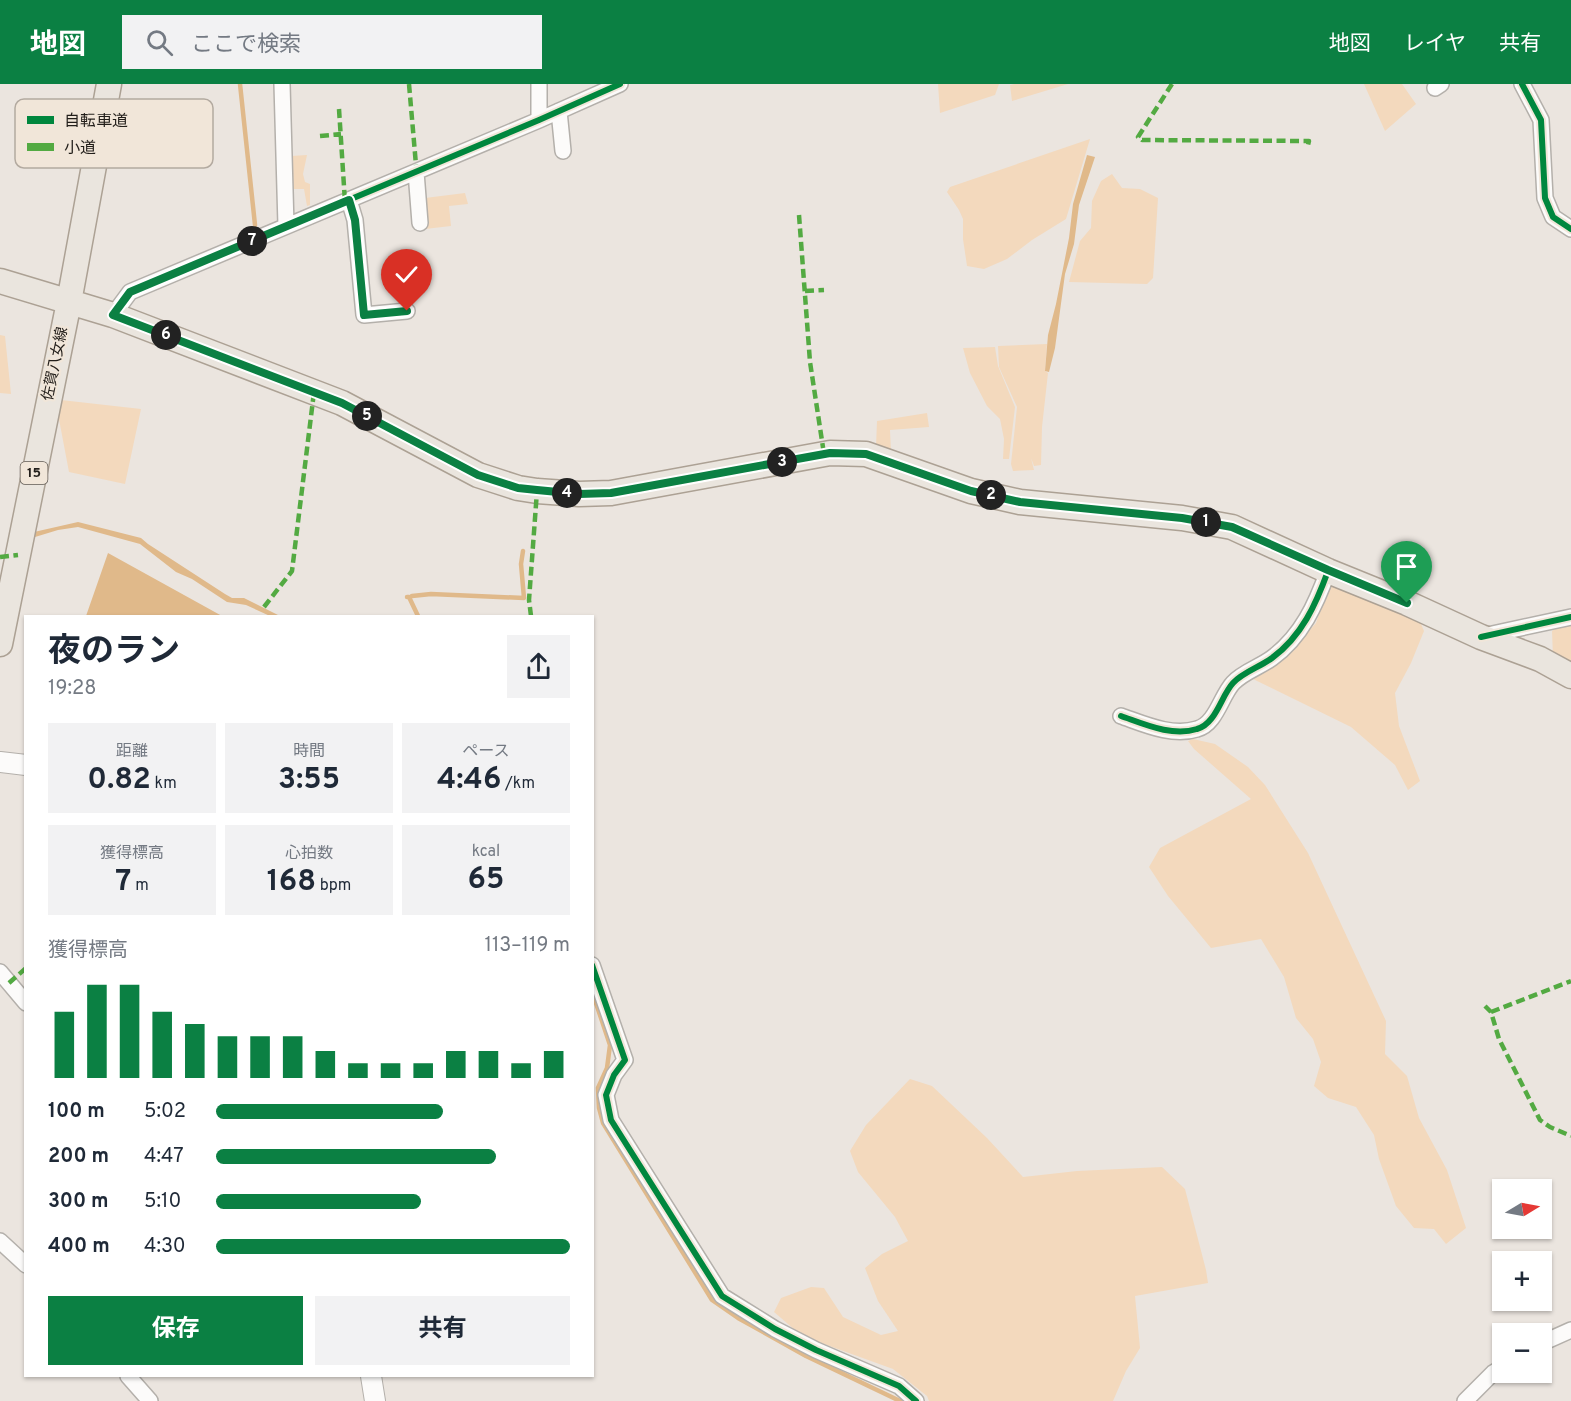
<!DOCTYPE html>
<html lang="ja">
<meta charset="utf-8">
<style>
:root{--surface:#fff;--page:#f2f2f3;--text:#1f2937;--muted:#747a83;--accent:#0b8043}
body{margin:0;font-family:Overpass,"Noto Sans JP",sans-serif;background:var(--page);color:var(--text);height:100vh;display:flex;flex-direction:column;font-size:22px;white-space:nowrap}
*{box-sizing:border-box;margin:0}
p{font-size:20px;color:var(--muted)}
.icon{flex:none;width:33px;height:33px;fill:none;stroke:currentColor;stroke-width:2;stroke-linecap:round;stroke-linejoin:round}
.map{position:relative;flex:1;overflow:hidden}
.sheet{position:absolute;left:24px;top:531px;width:570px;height:762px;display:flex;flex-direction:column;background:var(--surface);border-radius:0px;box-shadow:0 2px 4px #0004}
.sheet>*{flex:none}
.needle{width:39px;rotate:80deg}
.fabs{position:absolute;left:1492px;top:1095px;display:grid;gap:12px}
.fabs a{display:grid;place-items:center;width:60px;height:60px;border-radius:0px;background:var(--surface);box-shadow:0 2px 4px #0004;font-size:30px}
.pin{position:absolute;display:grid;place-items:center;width:51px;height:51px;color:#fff;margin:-62px -26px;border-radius:50% 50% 50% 0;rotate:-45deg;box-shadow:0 0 6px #0007}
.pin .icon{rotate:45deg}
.km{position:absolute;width:30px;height:30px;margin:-15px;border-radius:50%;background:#222;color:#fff;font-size:16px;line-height:30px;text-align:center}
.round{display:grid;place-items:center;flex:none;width:63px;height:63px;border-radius:0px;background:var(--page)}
.overview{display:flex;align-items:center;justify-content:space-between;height:102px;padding:0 24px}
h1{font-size:33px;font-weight:700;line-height:45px}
.metrics{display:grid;grid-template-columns:repeat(3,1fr);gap:9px;height:102px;padding:6px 24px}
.metrics div{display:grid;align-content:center;border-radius:0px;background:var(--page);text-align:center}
.metrics b{font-size:30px;font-weight:700}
.metrics small{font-size:16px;font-weight:400}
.metrics p{font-size:16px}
.chart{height:168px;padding:12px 24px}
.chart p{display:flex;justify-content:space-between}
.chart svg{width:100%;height:108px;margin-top:6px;stroke:var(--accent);stroke-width:6}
.primary-button{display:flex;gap:12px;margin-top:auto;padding:12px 24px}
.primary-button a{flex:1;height:69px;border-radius:0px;background:var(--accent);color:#fff;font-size:24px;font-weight:700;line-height:69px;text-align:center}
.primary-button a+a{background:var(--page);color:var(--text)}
ul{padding:0 24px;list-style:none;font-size:20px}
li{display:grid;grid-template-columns:96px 72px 1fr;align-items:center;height:45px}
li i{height:15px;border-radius:8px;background:var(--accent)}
header{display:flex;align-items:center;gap:36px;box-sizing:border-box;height:84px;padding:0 30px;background:var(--accent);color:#fff}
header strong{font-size:28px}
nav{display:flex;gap:33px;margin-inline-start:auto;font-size:21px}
.search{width:420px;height:54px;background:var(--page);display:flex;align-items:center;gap:15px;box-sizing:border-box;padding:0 21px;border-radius:0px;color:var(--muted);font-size:22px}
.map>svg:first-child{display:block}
.green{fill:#f3d9bd}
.water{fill:#e0b98a}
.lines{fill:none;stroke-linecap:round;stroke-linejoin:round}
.stream{stroke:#e0b98a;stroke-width:4.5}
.minor-casing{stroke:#b4b0ab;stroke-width:18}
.tertiary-casing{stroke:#b4b0ab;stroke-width:22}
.primary-casing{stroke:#aca194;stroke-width:27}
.minor{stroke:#fcfbfa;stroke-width:15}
.tertiary{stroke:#fcfbfa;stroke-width:20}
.primary{stroke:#eae5de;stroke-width:24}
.quiet{stroke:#53aa42;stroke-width:4.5;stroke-dasharray:9 4.5;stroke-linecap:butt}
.cycleway-casing{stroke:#f1e6d9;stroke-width:10}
.cycleway{stroke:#00873e;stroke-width:6}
.route-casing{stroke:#fff;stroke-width:12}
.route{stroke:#0b8043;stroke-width:8}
.labels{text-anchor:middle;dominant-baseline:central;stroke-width:4.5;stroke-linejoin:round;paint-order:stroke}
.shield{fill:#f1e6d9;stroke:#605a53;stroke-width:1.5}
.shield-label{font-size:14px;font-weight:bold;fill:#221e1a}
.street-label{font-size:15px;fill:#221e1a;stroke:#f1e6d9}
.key{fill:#f1e6d9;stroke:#b3aaa0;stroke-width:1.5}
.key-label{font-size:16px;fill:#221e1a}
</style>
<header>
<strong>地図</strong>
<div class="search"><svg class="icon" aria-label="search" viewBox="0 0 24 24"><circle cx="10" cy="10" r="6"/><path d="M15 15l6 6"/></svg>ここで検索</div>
<nav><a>地図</a><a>レイヤ</a><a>共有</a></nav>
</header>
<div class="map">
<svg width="1571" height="1317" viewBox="0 0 1571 1317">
<rect width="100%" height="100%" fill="#ebe5df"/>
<path class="green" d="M 938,0 L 999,0 L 995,11 L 940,29 Z
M 1014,0 L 1068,0 L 1012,17 L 1010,1 Z
M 1364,0 L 1402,0 L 1416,20 L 1385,47 Z
M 1090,55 L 1066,135 L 1032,156 L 1007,175 L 984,185 L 967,182 L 963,155 L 963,135 L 959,126 L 947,108 L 950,103 Z
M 307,71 L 303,90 L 305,98 L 310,100 L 310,121 L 307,122 L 304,105 L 292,105 L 291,72 Z
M 1112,90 L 1122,104 L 1140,105 L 1158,114 L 1153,194 L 1147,200 L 1069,198 L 1080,157 L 1091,144 L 1092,117 L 1101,97 Z
M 465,109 L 468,120 L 449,122 L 451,142 L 425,145 L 425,114 Z
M 0,251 L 5,252 L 11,310 L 0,309 Z
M 1047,260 L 1045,287 L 1048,289 L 1042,343 L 1041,381 L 1034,382 L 1031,374 L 1034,386 L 1013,387 L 1011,380 L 1017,323 L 999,283 L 998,262 Z
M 995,263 L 998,282 L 1015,323 L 1009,375 L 1003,375 L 1004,355 L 1000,335 L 987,322 L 970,289 L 963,264 Z
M 61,316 L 141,325 L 125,400 L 69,388 L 58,330 Z
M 927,329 L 929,343 L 890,346 L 891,368 L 876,363 L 877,337 Z
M 1330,497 L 1418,533 L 1424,547 L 1411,579 L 1395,609 L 1399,642 L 1420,697 L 1408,706 L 1395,681 L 1351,643 L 1253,595 L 1284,575 L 1316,539 Z
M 1571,537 L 1571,579 L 1553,573 L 1552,547 L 1562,540 Z
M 1193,655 L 1215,660 L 1248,683 L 1265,701 L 1308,769 L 1386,937 L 1385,970 L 1407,992 L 1419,1034 L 1447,1086 L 1466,1144 L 1446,1160 L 1434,1145 L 1414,1144 L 1396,1122 L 1379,1075 L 1374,1051 L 1356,1023 L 1328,1014 L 1314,1002 L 1321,978 L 1313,955 L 1296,934 L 1284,893 L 1261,855 L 1211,864 L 1168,812 L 1149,783 L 1160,764 L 1251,715 L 1194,665 L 1188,657 Z
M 910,995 L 932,1002 L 987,1054 L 1023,1093 L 1077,1087 L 1162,1083 L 1185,1105 L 1206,1186 L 1208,1199 L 1135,1212 L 1140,1264 L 1126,1287 L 1113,1317 L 929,1317 L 927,1312 L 893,1285 L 802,1252 L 774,1228 L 781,1214 L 811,1203 L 824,1204 L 843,1233 L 881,1251 L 898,1247 L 878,1217 L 865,1184 L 882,1170 L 908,1157 L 895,1133 L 858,1088 L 850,1067 L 866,1041 Z"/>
<path class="water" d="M 1087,71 L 1095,73 L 1079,121 L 1074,160 L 1065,190 L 1055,264 L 1049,288 L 1045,287 L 1048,251 L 1056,220 L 1069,154 L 1073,120 Z
M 78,438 L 141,454 L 148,460 L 225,510 L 232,514 L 244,514 L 280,532 L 270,532 L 246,521 L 227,518 L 192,495 L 176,488 L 140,460 L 78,443 L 58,446 L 35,453 L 34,448 Z
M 108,469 L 222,532 L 86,532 Z"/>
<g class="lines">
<path class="stream" d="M 240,0 L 255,141
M 412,512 L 431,510 L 524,514 L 521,480 L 523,467
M 407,513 L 409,513 L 418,532
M 592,907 L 610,961 L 607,984 L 598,1004 L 599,1024 L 603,1039 L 712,1216 L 738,1234 L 806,1272 L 900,1317"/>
<defs>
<path id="minor" d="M 282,0 L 286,142
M 1522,0 L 1541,36 L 1545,114 L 1553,133 L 1571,145
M 1435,4 L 1441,0
M 559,27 L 563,67
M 539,36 L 539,0
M 416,88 L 420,139
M 349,116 L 355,136 L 364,231 L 407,227
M 113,231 L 130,208 L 539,36 L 620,0
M 1483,552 L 1571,533
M 1121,632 C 1144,640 1172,653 1197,645 C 1216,640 1221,612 1233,599 C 1243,588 1260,583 1272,574 C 1302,552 1316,520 1328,487
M 592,881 L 625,976 L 614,991 L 606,1011 L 611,1036 L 722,1212 L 775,1245 L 816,1266 L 899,1302 L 916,1317
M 0,888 L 26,919
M 0,1157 L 26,1181
M 1542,1259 L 1571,1246
M 128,1292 L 150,1317
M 1465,1317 L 1493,1289 L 1503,1283"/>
<path id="tertiary" d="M 0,678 L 26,681
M 371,1292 L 375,1317"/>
<path id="primary" d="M 0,197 L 113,231 L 342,319 L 478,391 L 518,404 L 537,407 L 579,410 L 611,409 L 830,369 L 866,370 L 971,407 L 1020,418 L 1182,434 L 1232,443 L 1328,487 L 1407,519 L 1481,553 L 1540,575 L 1571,592
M 0,560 L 69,218 L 109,0"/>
</defs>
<use href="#minor" class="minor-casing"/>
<use href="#tertiary" class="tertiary-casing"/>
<use href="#primary" class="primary-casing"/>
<use href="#minor" class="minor"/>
<use href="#tertiary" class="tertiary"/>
<use href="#primary" class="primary"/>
<path class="quiet" d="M 409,0 L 416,81
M 1172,0 L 1138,53 L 1142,56 L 1309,57 L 1308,61
M 339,25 L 345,118
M 320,52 L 341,50
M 799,131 L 810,278 L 824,370
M 805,207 L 824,206
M 0,473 L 18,471
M 264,523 L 292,487 L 314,308
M 531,532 L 529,516 L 537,407
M 9,899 L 26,884
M 1485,922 L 1491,928 L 1499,955 L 1540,1036 L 1550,1043 L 1571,1052
M 1491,928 L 1571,897"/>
<defs>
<path id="cycleway" d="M 1522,0 L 1541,36 L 1545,114 L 1553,133 L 1571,145
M 113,231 L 130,208 L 539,36 L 620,0
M 1481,553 L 1571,533
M 1121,632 C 1144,640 1172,653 1197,645 C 1216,640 1221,612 1233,599 C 1243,588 1260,583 1272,574 C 1302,552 1316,520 1328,487
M 592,881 L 625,976 L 614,991 L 606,1011 L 611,1036 L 722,1212 L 775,1245 L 816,1266 L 899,1302 L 916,1317"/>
</defs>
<use href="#cycleway" class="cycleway-casing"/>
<use href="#cycleway" class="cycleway"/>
</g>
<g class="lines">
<defs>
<path id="route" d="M 407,227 L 364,231 L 355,136 L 349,116 L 130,208 L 113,231 L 342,319 L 478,391 L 518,404 L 537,406 L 579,410 L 611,409 L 830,369 L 866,370 L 971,407 L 1020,418 L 1182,434 L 1232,443 L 1328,486 L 1407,519"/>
</defs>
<use href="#route" class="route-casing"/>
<use href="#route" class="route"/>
</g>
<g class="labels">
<rect class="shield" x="20.5" y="378" width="27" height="22" rx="4.5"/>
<g class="shield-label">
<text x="34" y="389">15</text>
</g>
<g class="street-label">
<text transform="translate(56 280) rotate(-78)">佐賀八女線</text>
</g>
</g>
<rect x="15" y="15" width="198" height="69" rx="9" class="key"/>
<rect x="27" y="32" width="27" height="8" fill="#00873e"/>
<rect x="27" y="59" width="27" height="8" fill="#53aa42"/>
<g class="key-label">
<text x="64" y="42">自転車道</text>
<text x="64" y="69">小道</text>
</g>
</svg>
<div class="fabs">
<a><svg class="needle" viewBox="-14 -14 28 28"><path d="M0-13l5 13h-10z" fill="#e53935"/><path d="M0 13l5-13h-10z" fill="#747a83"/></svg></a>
<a>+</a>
<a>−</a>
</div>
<div class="pin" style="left:1407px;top:519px;background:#1e9e55"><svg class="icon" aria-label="arrive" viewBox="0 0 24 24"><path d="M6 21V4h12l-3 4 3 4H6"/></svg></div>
<div class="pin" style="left:407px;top:227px;background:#d93025"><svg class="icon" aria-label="check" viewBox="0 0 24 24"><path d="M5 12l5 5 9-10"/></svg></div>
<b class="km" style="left:1206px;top:438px">1</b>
<b class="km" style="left:991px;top:411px">2</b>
<b class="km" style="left:782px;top:378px">3</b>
<b class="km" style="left:567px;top:409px">4</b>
<b class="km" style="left:367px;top:332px">5</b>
<b class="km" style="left:166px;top:251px">6</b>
<b class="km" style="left:252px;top:157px">7</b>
<section class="sheet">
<div class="overview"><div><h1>夜のラン</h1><p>19:28</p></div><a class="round"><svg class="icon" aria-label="share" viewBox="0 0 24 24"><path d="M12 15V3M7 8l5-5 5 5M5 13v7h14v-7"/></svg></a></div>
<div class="metrics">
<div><p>距離</p><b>0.82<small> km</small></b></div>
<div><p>時間</p><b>3:55</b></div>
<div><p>ペース</p><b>4:46<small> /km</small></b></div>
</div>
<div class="metrics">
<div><p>獲得標高</p><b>7<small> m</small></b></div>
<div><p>心拍数</p><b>168<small> bpm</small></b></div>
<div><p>kcal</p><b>65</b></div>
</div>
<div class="chart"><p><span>獲得標高</span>113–119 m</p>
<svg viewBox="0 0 160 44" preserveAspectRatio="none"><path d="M5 44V17M15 44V6M25 44V6M35 44V17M45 44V22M55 44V27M65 44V27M75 44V27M85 44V33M95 44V38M105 44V38M115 44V38M125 44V33M135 44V33M145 44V38M155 44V33"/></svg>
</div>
<ul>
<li><b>100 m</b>5:02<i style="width:64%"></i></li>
<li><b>200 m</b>4:47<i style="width:79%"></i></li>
<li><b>300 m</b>5:10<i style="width:58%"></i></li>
<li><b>400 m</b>4:30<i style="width:100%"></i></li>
</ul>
<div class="primary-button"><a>保存</a><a>共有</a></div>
</section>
</div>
